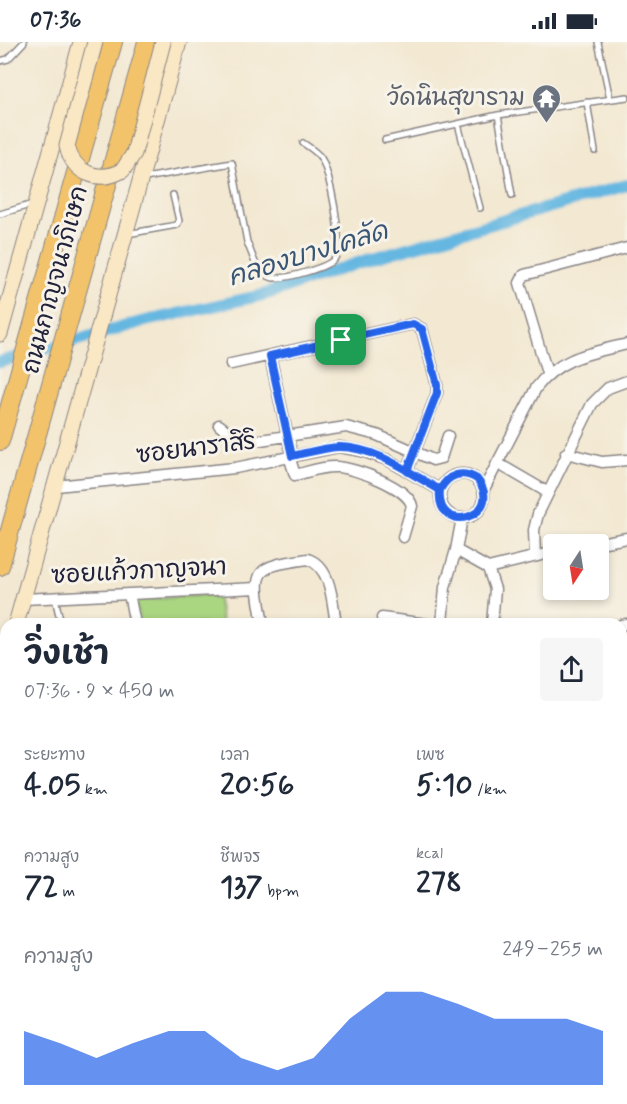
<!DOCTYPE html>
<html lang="th">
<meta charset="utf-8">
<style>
:root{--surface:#fff;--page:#f6f6f7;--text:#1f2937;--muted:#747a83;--accent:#2563eb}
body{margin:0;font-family:Mynerve,"Playpen Sans Thai",sans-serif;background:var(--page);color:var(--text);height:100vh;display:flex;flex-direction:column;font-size:22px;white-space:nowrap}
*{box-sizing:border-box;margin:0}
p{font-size:20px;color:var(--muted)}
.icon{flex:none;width:33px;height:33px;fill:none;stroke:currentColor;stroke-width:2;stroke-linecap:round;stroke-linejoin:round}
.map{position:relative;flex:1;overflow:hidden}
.drawer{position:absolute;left:0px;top:576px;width:627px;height:486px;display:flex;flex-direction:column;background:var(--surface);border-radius:18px 18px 0 0;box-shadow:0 3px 9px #0003}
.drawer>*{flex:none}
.needle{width:39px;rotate:192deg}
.buttons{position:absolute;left:543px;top:492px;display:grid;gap:12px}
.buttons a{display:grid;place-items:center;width:66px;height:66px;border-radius:6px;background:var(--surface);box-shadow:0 3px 9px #0003;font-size:30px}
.pin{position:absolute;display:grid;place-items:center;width:51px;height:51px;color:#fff;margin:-26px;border-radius:12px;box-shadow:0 3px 9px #0006}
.round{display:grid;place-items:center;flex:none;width:63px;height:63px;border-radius:6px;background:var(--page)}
.overview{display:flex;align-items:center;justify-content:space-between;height:102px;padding:0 24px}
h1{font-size:33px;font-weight:700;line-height:45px}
.metrics{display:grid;grid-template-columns:repeat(3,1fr);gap:9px;height:102px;padding:6px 24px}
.metrics div{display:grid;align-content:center}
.metrics b{font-size:30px;font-weight:700}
.metrics small{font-size:16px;font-weight:400}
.metrics p{font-size:16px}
.chart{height:168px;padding:12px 24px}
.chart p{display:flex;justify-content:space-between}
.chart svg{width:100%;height:108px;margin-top:6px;fill:var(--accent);opacity:.7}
.status{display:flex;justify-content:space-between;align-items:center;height:42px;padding:0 30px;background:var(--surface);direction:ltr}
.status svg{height:16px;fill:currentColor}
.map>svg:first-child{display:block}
.green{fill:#aad581;stroke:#667c5e;stroke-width:1.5}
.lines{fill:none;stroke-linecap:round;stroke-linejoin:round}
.canal{stroke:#65b7e1;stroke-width:12}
.service-casing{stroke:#8a8586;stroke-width:8}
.minor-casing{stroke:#8a8586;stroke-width:13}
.secondary-casing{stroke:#8a8586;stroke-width:17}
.trunk-casing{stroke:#8a8586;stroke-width:20}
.service{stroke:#fff;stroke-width:5}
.minor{stroke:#fff;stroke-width:10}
.secondary{stroke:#fae7c3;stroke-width:15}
.trunk{stroke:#f2c36a;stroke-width:18}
.secondary-bridge-casing{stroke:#8a8586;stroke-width:17;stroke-linecap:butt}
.secondary-bridge{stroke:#fae7c3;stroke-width:15}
.route-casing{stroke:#fff;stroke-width:12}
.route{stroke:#2563eb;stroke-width:8}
.labels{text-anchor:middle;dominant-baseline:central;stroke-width:6;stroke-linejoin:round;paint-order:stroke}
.worship-label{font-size:24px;fill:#5b616d;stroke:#f7f3e8;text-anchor:end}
.street-label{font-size:24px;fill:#22223b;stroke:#f7f3e8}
.water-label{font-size:26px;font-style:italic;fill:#395675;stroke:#f7f3e8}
</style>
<div class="status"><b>07:36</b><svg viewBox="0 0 49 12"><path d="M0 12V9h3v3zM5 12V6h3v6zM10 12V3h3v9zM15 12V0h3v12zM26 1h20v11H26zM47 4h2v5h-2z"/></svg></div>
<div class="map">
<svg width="627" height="1062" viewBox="0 0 627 1062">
<rect width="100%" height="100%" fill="#f7f3e8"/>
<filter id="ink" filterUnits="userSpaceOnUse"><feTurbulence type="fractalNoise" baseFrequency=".0167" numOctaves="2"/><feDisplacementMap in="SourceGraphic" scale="12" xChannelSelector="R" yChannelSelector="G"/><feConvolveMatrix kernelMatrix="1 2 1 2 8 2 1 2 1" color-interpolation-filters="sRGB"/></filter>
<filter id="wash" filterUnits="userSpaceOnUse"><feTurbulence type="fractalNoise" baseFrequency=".008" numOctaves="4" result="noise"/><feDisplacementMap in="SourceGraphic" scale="24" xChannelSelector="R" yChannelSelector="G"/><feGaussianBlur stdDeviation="1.35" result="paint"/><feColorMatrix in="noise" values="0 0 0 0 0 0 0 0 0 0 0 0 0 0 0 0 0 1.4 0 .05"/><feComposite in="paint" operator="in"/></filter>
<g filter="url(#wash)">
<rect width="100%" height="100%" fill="#f3e8d1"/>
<path class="green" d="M 217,552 L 222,582 L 140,582 L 135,558 Z
M 0,720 L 6,730 L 6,778 L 0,754 Z
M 6,982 L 6,1056 L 289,1056 L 290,1062 L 0,1062 L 0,983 Z"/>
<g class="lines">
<path class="canal" d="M 0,320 L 141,280 L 263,253 L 373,216 L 627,143"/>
</g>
</g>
<g filter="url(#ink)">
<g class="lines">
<defs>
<path id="service" d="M 598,0 L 610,57
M 0,19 L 8,17 L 24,0
M 587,60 L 595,109
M 498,73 L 512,153
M 458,82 L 480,166
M 385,98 L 498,73 L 627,55
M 145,136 L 232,121 L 247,200 L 258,228 C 263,231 269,236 275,236 C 286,237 330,225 335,216 C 344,201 330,130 321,116 C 317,110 309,105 303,101
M 0,172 L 33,162
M 127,192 L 177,183 L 179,179 L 173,153
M 55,556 L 61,582
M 0,713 L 6,714"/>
<path id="minor" d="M 270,314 L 292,414
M 231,322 L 413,282 L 422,287 L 437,343 L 437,351 L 407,429
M 547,331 L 520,241 L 524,233 L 627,206
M 219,383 L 237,397 L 247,400 L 346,385 L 377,393 L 433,418 L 441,416 L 448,394
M 566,411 L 602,420 L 627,418
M 289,414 L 295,433 C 308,430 323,424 337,425 C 355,426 408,445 412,464 L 403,495
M 497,421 L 547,450
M440 454a22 22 0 1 1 44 0a22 22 0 1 1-44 0Z
M 56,444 L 235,426 L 339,405 L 362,409 L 388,418 L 440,448
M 483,449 L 536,346 C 559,315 592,311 627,302
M 462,476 L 456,508 L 488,526 L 554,510
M 594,502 L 627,496
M 535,514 L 534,488 L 538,472 L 592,362 L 608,346 L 627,339
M 488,526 L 495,547 L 492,582
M 129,552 L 135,582
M 23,557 L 257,546
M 382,576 L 427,582
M 263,582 C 253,527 252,525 308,517 C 332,526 332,560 336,582
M 442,582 L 445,545 L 456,508
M 621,583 L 627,582
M 621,678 L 627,677
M 621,773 L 627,772
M 621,887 L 627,886
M 621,981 L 627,980
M 436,1056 L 438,1062
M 323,1061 L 338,1056"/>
<path id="secondary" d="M 0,292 L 81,0
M 16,582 L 179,0
M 0,636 L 6,616"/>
<path id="trunk" d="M 0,399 L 113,0
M 0,524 L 147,0"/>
</defs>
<use href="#service" class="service-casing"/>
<use href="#minor" class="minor-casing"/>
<use href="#secondary" class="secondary-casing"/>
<use href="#trunk" class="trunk-casing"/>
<use href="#service" class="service"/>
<use href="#minor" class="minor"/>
<use href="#secondary" class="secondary"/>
<use href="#trunk" class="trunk"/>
<defs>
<path id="secondary-bridge" d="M 95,0 L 67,104 C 73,131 98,142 123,128 L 134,111 L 163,0"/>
</defs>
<use href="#secondary-bridge" class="secondary-bridge-casing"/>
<use href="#secondary-bridge" class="secondary-bridge"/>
</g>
</g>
<g class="lines" filter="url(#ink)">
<defs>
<path id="route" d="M 341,298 L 270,314 L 292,414 C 307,411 323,406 338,405 C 374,404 410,431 440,448 C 435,497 507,474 477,437 C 462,428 448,432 440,448 L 407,429 L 437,351 L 437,343 L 422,287 L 413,282 L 341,298"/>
</defs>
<use href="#route" class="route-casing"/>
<use href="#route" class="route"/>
</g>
<defs>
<symbol id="temple-pin" viewBox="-11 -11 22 30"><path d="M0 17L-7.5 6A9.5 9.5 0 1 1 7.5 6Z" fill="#6b7280" stroke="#f7f3e8"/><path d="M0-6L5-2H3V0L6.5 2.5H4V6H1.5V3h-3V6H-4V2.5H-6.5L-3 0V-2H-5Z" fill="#fff"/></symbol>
</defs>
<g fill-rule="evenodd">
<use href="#temple-pin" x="530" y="40" width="33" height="45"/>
</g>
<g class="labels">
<g class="worship-label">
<text x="525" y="56">วัดนินสุขาราม</text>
</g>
<g class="street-label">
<text transform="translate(56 238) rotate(-75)">ถนนกาญจนาภิเษก</text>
<text transform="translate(196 407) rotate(-7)">ซอยนาราสิริ</text>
<text transform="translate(139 530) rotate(-3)">ซอยแก้วกาญจนา</text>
</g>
<g class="water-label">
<text transform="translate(308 213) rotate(-17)">คลองบางโคลัด</text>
</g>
</g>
</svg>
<div class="buttons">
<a><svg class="needle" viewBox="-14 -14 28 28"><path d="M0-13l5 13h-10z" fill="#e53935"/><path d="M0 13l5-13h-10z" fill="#747a83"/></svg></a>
</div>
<div class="pin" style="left:341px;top:298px;background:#1e9e55"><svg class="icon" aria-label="arrive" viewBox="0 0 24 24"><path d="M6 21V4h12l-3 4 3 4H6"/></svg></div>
<section class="drawer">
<div class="overview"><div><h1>วิ่งเช้า</h1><p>07:36 · 9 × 450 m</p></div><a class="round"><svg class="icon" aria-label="share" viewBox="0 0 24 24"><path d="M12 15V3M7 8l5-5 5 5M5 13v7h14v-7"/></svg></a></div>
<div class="metrics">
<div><p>ระยะทาง</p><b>4.05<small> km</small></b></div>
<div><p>เวลา</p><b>20:56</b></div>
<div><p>เพซ</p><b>5:10<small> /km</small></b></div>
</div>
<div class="metrics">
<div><p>ความสูง</p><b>72<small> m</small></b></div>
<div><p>ชีพจร</p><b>137<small> bpm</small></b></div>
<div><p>kcal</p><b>278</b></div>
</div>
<div class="chart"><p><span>ความสูง</span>249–255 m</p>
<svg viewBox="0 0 160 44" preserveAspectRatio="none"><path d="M0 44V22L10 27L20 33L30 27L40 22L50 22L60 33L70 38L80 33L90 17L100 6L110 6L120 11L130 17L140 17L150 17L160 22V44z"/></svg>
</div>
</section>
</div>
